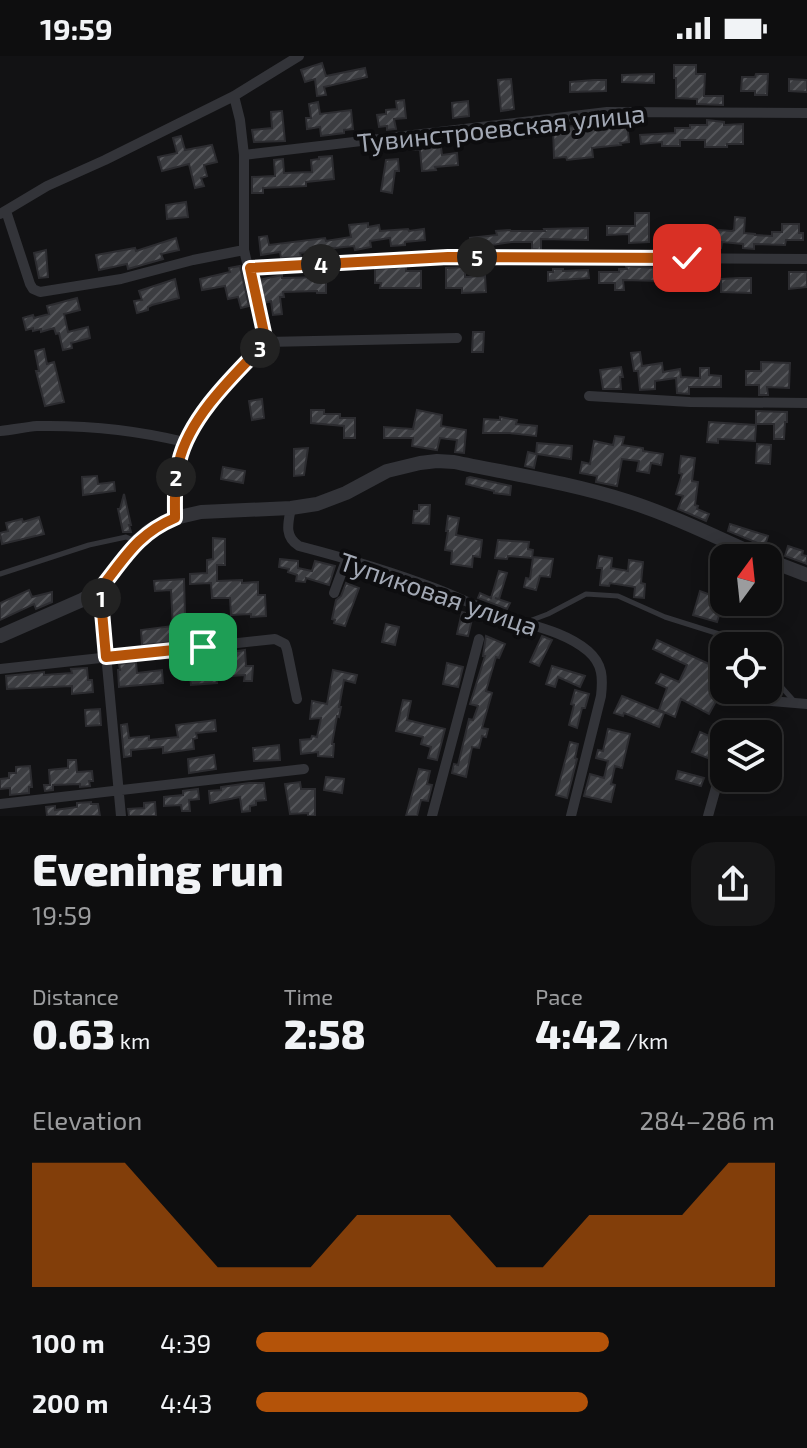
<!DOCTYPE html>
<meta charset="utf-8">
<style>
:root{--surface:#0e0e0f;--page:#171718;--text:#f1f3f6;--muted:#9b9c9e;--line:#2e2e2f;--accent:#b45309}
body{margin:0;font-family:"Exo 2",sans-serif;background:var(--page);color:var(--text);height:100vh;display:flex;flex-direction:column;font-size:30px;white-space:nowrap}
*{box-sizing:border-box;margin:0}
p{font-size:26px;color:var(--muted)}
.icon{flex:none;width:44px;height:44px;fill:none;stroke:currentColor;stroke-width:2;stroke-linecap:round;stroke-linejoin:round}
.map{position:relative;height:760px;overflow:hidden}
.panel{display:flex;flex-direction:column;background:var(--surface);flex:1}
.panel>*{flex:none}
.needle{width:52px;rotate:15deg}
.buttons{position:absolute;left:710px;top:488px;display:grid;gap:16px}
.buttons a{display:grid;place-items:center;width:72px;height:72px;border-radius:16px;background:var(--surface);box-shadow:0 4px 20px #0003,0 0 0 2px var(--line);font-size:40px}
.pin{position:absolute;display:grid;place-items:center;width:68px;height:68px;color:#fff;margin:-34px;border-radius:16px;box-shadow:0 4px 12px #0006}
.km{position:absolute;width:40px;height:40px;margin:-20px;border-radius:50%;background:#222;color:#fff;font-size:22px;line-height:40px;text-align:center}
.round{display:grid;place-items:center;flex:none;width:84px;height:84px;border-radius:24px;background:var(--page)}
.headline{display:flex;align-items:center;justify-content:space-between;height:136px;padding:0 32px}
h1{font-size:44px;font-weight:800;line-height:60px}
.stats{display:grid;grid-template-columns:repeat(3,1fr);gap:12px;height:136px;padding:8px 32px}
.stats div{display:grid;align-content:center}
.stats b{font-size:40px;font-weight:800}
.stats small{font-size:22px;font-weight:400}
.stats p{font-size:22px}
.chart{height:224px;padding:16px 32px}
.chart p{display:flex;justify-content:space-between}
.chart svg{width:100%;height:144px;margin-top:8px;fill:var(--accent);opacity:.7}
ul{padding:0 32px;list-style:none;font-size:26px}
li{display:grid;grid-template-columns:128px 96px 1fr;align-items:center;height:60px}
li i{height:20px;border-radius:10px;background:var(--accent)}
.status{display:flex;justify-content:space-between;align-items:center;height:56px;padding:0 40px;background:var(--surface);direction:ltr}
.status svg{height:22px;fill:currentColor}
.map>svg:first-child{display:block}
.building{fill:url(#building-hatch);stroke:#2c2c30;stroke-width:2}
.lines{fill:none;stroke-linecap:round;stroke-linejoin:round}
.service{stroke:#333439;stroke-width:5}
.minor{stroke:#333439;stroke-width:10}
.tertiary{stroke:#333439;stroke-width:14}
.route-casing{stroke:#fff;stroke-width:16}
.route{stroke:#b45309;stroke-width:10}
.labels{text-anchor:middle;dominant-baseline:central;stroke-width:8;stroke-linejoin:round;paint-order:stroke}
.street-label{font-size:26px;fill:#a3a9b5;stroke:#0d0d0f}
</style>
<div class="status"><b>19:59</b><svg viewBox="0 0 49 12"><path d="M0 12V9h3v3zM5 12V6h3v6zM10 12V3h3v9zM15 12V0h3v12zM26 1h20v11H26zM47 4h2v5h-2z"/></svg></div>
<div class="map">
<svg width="807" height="760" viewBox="0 0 807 760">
<defs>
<pattern id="building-hatch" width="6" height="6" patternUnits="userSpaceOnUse" patternTransform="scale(2)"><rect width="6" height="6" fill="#3c3d41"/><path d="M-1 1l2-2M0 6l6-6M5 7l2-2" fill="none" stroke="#55565a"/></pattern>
</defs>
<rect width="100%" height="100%" fill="#121214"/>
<path class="building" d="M 322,7 L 326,20 L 365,12 L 367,21 L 324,31 L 326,39 L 317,40 L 315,23 L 305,26 L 301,14 Z
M 674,9 L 696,9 L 696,18 L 705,18 L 704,40 L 723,40 L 723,49 L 697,48 L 697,43 L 676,42 L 676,22 L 674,22 Z
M 654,18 L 654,27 L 622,26 L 622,19 Z
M 756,18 L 768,18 L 767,39 L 755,39 L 755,35 L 741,35 L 742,21 L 755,21 Z
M 511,23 L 514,53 L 501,55 L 498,24 Z
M 789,23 L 807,24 L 807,36 L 789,35 Z
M 594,24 L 606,24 L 606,35 L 570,36 L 570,26 Z
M 404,44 L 406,62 L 394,63 L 396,73 L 387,74 L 387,70 L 379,71 L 377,59 L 386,58 L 386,54 L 397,53 L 396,45 Z
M 468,45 L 469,60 L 453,62 L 452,47 Z
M 318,46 L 320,58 L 351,54 L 353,73 L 344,74 L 344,77 L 321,80 L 320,71 L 307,73 L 306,62 L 311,62 L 309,48 Z
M 282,55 L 285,85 L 254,86 L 252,74 L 272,72 L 271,56 Z
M 707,64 L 724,66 L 724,69 L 743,68 L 743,88 L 727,88 L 727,91 L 705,91 L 705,84 L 680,84 L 680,90 L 662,90 L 662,86 L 641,88 L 640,79 L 675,77 L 675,72 L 690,72 L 690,69 L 707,69 Z
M 627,65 L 629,86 L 620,87 L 621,89 L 592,92 L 593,101 L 567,104 L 566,101 L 554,102 L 553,72 Z
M 181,80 L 185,94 L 212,89 L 217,106 L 204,109 L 207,120 L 201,122 L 204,130 L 195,132 L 189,108 L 162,115 L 158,101 L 177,97 L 173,82 Z
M 422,86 L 422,93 L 441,91 L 442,99 L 457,97 L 458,109 L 435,111 L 436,114 L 422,115 L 420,94 L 411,94 L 411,87 Z
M 332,100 L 334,123 L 306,126 L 306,130 L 263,132 L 263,137 L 252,137 L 252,121 L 275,120 L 274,104 L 283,103 L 284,117 L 312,116 L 311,104 L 319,103 L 319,101 Z
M 398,103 L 399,115 L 395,115 L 392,137 L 381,135 L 386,104 Z
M 186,146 L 188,161 L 167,163 L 166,149 Z
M 635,157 L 649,157 L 649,186 L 629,187 L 629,178 L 607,179 L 607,170 L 635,170 Z
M 735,161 L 745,162 L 744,177 L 755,178 L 755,179 L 772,180 L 772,176 L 782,176 L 782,168 L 799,168 L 799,177 L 803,177 L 803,184 L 786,184 L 785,189 L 754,188 L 754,193 L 743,192 L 743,188 L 722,186 L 721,192 L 690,192 L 690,182 L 717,182 L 718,174 L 732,175 L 734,174 Z
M 368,167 L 368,171 L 379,169 L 380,175 L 408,173 L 409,175 L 424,173 L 425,184 L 405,186 L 405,189 L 391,190 L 390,182 L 370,185 L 371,191 L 355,194 L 354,190 L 334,192 L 300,197 L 301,201 L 299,201 L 281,202 L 280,196 L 261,199 L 259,181 L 267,180 L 269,189 L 325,182 L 326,185 L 351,181 L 349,169 Z
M 588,172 L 588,184 L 541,183 L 541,194 L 532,193 L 532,186 L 512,186 L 491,189 L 491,191 L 480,193 L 471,193 L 470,182 L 497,179 L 496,175 L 510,174 L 511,175 L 545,175 L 544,173 Z
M 176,182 L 179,194 L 161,198 L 163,203 L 128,213 L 127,208 L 99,214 L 96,199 L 135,192 L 136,195 Z
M 46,194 L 48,221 L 39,222 L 34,197 Z
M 240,210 L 249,250 L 241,252 L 238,241 L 228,243 L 225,230 L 202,234 L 200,223 L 230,216 L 229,212 Z
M 626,210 L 656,212 L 655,216 L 688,217 L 688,228 L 662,227 L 662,225 L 623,224 L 624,234 L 615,234 L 615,227 L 599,227 L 599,216 L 619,216 L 619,213 L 627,213 Z
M 406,211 L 406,215 L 421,215 L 421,232 L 380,232 L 381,227 L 375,227 L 375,213 Z
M 465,211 L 465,221 L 485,220 L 486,236 L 462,237 L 462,232 L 446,232 L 446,212 Z
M 553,213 L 563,213 L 563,215 L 588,214 L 589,222 L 548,225 L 548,216 L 553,216 Z
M 789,216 L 807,216 L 807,231 L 789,233 Z
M 282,219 L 282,222 L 326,221 L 326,237 L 317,237 L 317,235 L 283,236 L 284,241 L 280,241 L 282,258 L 273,259 L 271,245 L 265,247 L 259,224 Z
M 740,222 L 751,222 L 751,237 L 721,236 L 721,223 Z
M 175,223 L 179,242 L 152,249 L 148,251 L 148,254 L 137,257 L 134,245 L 142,244 L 139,235 Z
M 77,242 L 80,254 L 64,258 L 68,276 L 88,271 L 90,282 L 71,287 L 72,292 L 63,294 L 59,277 L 56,278 L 54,272 L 41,276 L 41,273 L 33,275 L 33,272 L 26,274 L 23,262 L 33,259 L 34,262 L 49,258 L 47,250 Z
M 473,276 L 484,276 L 483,296 L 472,296 Z
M 44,293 L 47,308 L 54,306 L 64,346 L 45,350 L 36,315 L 39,315 L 35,295 Z
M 640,296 L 642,310 L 662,307 L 663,316 L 680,313 L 681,321 L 700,322 L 700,312 L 709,312 L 709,319 L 721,320 L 721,331 L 689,331 L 689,338 L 677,337 L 676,322 L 655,325 L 655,333 L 640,334 L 638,315 L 634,315 L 631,297 Z
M 761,306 L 790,307 L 789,332 L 767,331 L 768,339 L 759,339 L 759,329 L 746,329 L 746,315 L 761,315 Z
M 621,311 L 623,321 L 620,321 L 621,333 L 603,333 L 600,314 Z
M 262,343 L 264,362 L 252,364 L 249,345 Z
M 311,354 L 324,354 L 324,358 L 340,358 L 340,362 L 355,362 L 355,382 L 344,382 L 344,370 L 311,367 Z
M 417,354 L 442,359 L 441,370 L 466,374 L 464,397 L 455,396 L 457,384 L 440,382 L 437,394 L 412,390 L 413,382 L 384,382 L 384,371 L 413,373 Z
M 756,355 L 787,356 L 787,366 L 785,366 L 784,383 L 774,383 L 774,368 L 756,368 Z
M 500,361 L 517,364 L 516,368 L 537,370 L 536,380 L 509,377 L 483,377 L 484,363 L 500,364 Z
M 709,366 L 756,369 L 755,385 L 718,383 L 718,387 L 707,386 Z
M 615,380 L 624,381 L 622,389 L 643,392 L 643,395 L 663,398 L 661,409 L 651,407 L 649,417 L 637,415 L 639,405 L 622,403 L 617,430 L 596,426 L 597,420 L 580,417 L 582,406 L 590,408 L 594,385 L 613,389 Z
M 537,387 L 572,390 L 571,403 L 537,398 L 534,412 L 525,410 L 528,396 L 536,398 Z
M 757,388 L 771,389 L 770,408 L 756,407 Z
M 308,392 L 304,419 L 294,420 L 294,393 Z
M 681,400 L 695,402 L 692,425 L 698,426 L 695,449 L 698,450 L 697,453 L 709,458 L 706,465 L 678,453 L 683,440 L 676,438 L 682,418 L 679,417 Z
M 223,411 L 245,415 L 243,427 L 221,423 Z
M 97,420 L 98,428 L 114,426 L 115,435 L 83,439 L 82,421 Z
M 470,421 L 511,430 L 510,439 L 494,437 L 494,435 L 466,428 L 467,422 Z
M 124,438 L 131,469 L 129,469 L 131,476 L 123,476 L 118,453 L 120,453 Z
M 419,449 L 430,449 L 429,468 L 413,467 L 414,455 L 419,455 Z
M 448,460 L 459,462 L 456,479 L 482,484 L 480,501 L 473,500 L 472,511 L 451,508 L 452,495 L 445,494 L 448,475 L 446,475 Z
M 39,461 L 44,478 L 2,488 L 0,477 L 8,475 L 6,467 L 22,463 L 23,466 Z
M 730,468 L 768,480 L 765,490 L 728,475 Z
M 213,482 L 225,483 L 225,509 L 217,509 L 217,525 L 242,524 L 242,527 L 258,526 L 258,539 L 265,539 L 266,560 L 251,561 L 251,558 L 231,559 L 230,542 L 212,542 L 211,527 L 190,528 L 190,518 L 207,517 L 207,504 L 213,503 Z
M 498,484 L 529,486 L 528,493 L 533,494 L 532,502 L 508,500 L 507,503 L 495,502 Z
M 788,490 L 803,495 L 802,499 L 807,500 L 807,508 L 785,500 Z
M 599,500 L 612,502 L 611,512 L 628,515 L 629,504 L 643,506 L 641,527 L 645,528 L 644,542 L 634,541 L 635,531 L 610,527 L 609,530 L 600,529 L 602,512 L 597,512 Z
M 533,501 L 553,503 L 550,521 L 540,520 L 536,534 L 524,531 L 526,522 L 530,523 Z
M 280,503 L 298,505 L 298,512 L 312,515 L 315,505 L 335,510 L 329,529 L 306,522 L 305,526 L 296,525 L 297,519 L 288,516 L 289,513 L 279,511 Z
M 499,515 L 507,517 L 499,543 L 495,542 L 510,547 L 507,553 L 478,542 L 480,537 L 491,542 Z
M 184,523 L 185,558 L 206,559 L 207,582 L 199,583 L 198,575 L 180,576 L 180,574 L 173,572 L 171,534 L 155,535 L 154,525 Z
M 346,527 L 359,532 L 345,570 L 334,567 L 335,564 L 332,563 L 336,544 L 341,540 Z
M 717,533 L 718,541 L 724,543 L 717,566 L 693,559 L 700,535 L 708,538 Z
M 29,534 L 32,541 L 52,536 L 52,546 L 36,553 L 34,548 L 0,564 L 0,547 Z
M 462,556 L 473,559 L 468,580 L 457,578 Z
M 386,568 L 399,571 L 395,589 L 382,586 Z
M 172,570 L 174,586 L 142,589 L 141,574 Z
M 486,580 L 505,588 L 499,602 L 496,601 L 486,635 L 492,637 L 482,672 L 488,673 L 486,681 L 482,680 L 479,692 L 472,691 L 466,721 L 452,717 L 454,708 L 458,709 L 469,663 L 473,664 L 478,650 L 470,648 L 485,600 L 483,600 Z
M 542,580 L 552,584 L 539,610 L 530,606 Z
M 657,584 L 724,615 L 724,640 L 720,638 L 709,658 L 681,643 L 675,661 L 659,654 L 667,632 L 656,627 L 661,618 L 679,626 L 687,609 L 653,593 Z
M 245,594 L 246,610 L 253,610 L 252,625 L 244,625 L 245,619 L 216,621 L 217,627 L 191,629 L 188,602 Z
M 136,606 L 137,617 L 162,614 L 163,627 L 119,631 L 118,614 L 120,614 L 119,608 Z
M 447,607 L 463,611 L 458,631 L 443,628 Z
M 552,610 L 585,620 L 580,631 L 558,621 L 555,631 L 546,628 Z
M 87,612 L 88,624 L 92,624 L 93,636 L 72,638 L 72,630 L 7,633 L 6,620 L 44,616 L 44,619 L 72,617 L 71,613 Z
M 333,614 L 357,619 L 355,627 L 344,624 L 339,651 L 341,651 L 339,661 L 337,660 L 332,688 L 334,688 L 333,701 L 318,700 L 318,696 L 301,698 L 300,684 L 311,683 L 312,680 L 317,681 L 321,662 L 310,663 L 312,645 L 327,648 Z
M 575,634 L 589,638 L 585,652 L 582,652 L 577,672 L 569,669 L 574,649 L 571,648 Z
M 622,640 L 664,657 L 659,671 L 624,657 L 623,660 L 614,657 Z
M 403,644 L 411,645 L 407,664 L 445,673 L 437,704 L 428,702 L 431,691 L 421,688 L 423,681 L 396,675 Z
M 100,653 L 101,669 L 86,670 L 85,654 Z
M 215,664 L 216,675 L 196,677 L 197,682 L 193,683 L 194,693 L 163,697 L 163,691 L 131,694 L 131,700 L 124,701 L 121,669 L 127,668 L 129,682 L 149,680 L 149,684 L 178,681 L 176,669 Z
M 608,673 L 630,678 L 622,712 L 615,710 L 611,728 L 615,729 L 611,746 L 584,740 L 590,718 L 604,722 L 608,705 L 596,702 L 598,694 L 603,695 Z
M 700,676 L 709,680 L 710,677 L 724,683 L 724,703 L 715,699 L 713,704 L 692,696 Z
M 570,686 L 578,688 L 575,702 L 577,703 L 567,742 L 556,739 Z
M 279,689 L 280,704 L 254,705 L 253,692 Z
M 214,699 L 216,713 L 189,717 L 188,703 Z
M 68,704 L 76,704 L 77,716 L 92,715 L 93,725 L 89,725 L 90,730 L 80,731 L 80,728 L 53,729 L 53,734 L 45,735 L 44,729 L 50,729 L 49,714 L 68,712 Z
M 30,710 L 32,731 L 29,731 L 29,737 L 10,739 L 10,732 L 0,733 L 0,723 L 9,722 L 9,717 L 16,717 L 16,711 Z
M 419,713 L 430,715 L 427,728 L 432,729 L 428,745 L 421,744 L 417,760 L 406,760 Z
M 678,715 L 704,722 L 701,730 L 676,723 Z
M 326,721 L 344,723 L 342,737 L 324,734 Z
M 300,726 L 301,733 L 315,733 L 315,760 L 308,760 L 308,757 L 290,758 L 285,728 Z
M 249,727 L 264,727 L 266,744 L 256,745 L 256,749 L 250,750 L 250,755 L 242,756 L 240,741 L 210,747 L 209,735 L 221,734 L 221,731 Z
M 198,733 L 199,743 L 189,744 L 190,755 L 182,755 L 181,749 L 164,750 L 164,741 L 183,739 L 183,735 Z
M 91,746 L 91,748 L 98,748 L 100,760 L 47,760 L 46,751 L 55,750 L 55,754 L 77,751 L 77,747 Z
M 155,746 L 156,760 L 129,760 L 128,753 L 144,752 L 144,747 Z"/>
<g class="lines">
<path class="service" d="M 0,518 L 89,489 L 126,481 L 136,485
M 529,567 L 532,564 L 548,558 L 586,538 L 618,540 L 665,561 L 735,583 L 742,590
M 768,616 L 794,645"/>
<path class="minor" d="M 244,99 L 607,56 L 807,57
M 6,155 L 30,228 L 33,233 L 40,236 L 121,223 L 193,204 L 244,194
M 0,158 L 47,130 L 105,104 L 234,40 L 299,0
M 250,212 L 448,201 L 807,203
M 266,286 L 457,282
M 589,340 L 690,346 L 807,347
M 0,375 C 12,374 25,371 37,370 C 87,369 136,374 185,386
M 291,452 C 288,467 284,481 299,490 C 345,502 390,515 434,532 C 455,540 476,550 497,558 C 527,569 563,574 588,595 C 603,608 603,622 601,640 L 571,760
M 175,462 C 175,443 174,424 178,406 C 189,362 236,317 266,286 L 244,194 L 244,99 L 240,64 L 234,40
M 100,533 L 121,760
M 334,537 L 347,502
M 0,613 L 275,583 L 285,588 L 287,594 L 297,643
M 736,642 L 807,648
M 0,748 L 304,713
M 432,760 L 479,583
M 708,760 L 717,728"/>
<path class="tertiary" d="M 768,504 L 807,519
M 0,580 L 82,544 L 100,533 L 137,485 L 150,474 L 175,462 L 201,456 L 291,452 L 317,448 L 346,437 L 387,415 L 420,407 L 437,405 L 454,406 C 512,418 571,427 627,445 C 674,460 718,482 763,502"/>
</g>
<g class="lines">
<defs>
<path id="route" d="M 203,591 L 106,601 L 100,533 C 125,502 137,478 175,462 C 175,443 174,424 179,406 C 189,361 235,318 266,286 L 250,212 L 448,201 L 687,202"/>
</defs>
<use href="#route" class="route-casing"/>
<use href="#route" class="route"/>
</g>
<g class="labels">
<g class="street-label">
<text transform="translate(501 71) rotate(-6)">Тувинстроевская улица</text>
<text transform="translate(439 537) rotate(19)">Тупиковая улица</text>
</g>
</g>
</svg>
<div class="buttons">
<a><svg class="needle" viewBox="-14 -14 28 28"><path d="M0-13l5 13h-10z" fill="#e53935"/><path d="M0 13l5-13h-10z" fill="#9b9c9e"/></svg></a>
<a><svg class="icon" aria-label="locate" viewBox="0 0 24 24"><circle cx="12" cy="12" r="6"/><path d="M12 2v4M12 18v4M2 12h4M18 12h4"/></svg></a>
<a><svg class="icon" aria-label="layers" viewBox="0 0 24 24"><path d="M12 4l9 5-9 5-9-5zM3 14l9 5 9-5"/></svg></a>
</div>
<div class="pin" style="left:203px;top:591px;background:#1e9e55"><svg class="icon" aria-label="arrive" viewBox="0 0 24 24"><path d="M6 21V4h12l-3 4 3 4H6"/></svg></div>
<div class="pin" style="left:687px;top:202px;background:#d93025"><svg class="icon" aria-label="check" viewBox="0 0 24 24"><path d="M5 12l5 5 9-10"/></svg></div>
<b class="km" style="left:101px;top:542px">1</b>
<b class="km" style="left:176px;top:421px">2</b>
<b class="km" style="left:260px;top:292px">3</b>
<b class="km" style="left:321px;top:208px">4</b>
<b class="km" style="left:477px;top:201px">5</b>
</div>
<section class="panel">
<div class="headline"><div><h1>Evening run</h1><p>19:59</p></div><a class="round"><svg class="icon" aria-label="share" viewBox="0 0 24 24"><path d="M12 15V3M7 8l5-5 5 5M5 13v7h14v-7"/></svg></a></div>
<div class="stats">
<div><p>Distance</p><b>0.63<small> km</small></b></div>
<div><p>Time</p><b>2:58</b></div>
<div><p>Pace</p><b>4:42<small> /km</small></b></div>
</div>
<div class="chart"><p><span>Elevation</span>284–286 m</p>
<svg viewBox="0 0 160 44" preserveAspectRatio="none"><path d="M0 44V6L10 6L20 6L30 22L40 38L50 38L60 38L70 22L80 22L90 22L100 38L110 38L120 22L130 22L140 22L150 6L160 6V44z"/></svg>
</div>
<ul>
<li><b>100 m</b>4:39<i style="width:68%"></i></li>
<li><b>200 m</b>4:43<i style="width:64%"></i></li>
</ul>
</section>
